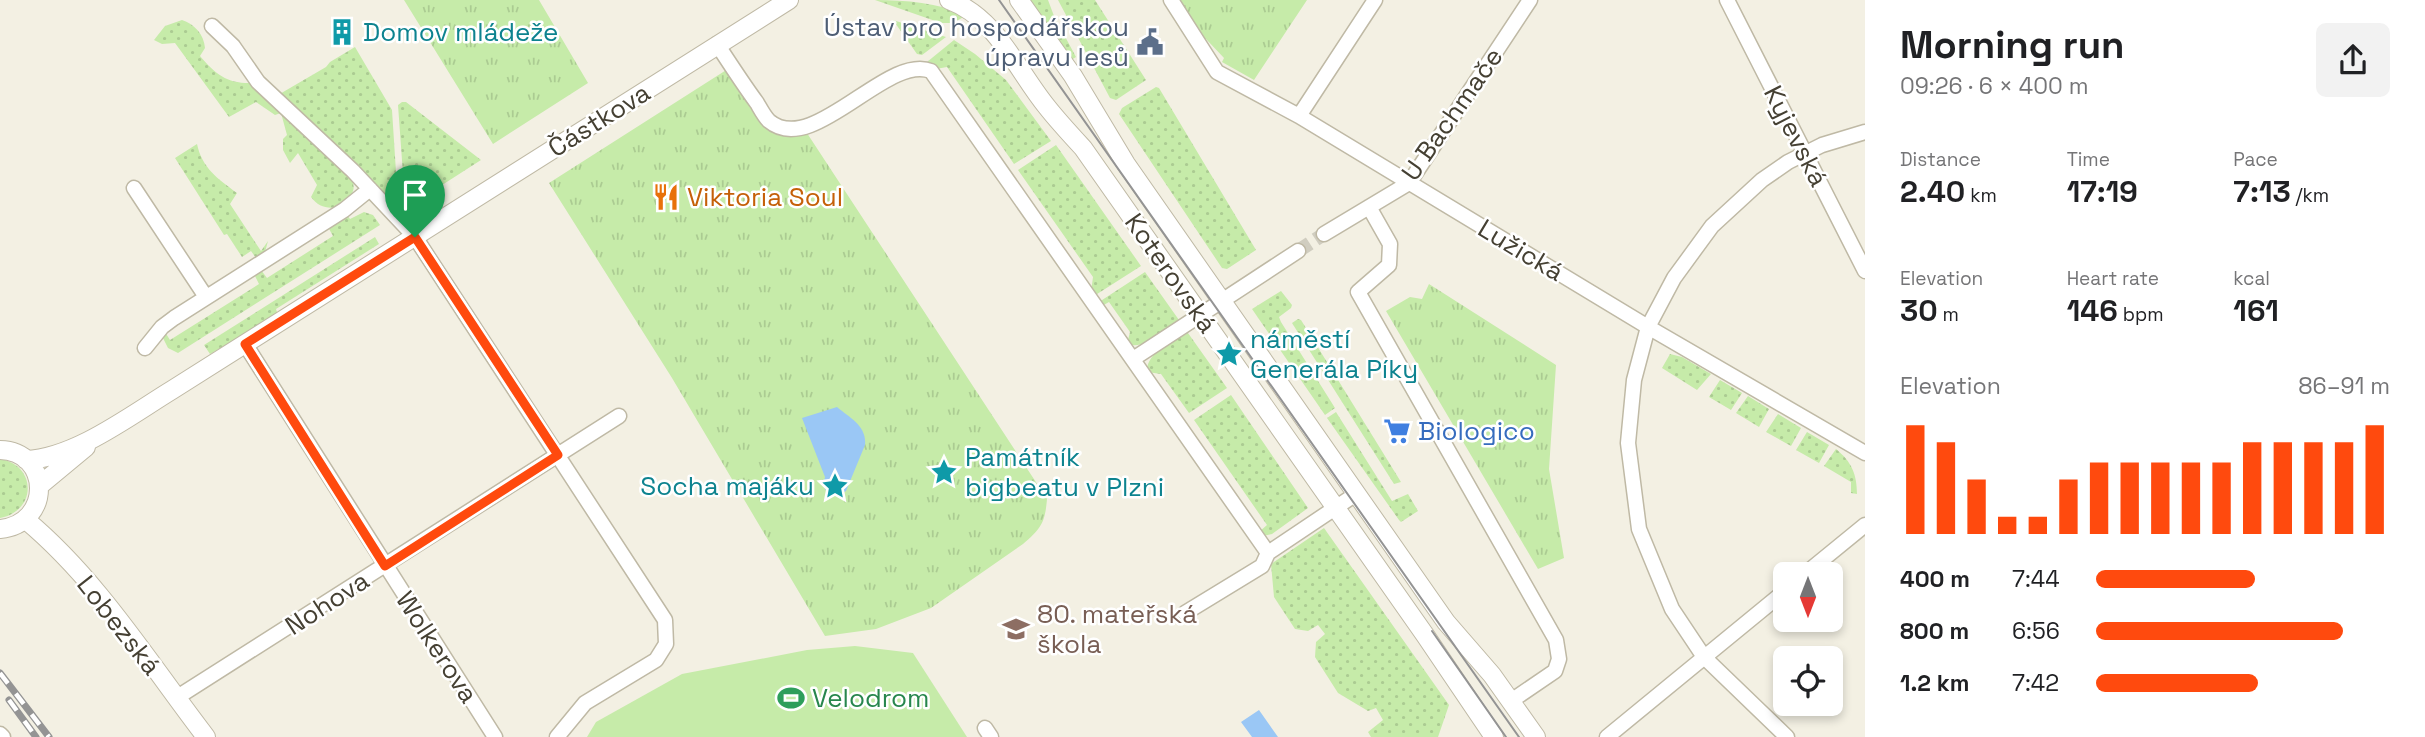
<!DOCTYPE html>
<meta charset="utf-8">
<style>
:root{--surface:#fff;--page:#f2f2f2;--text:#202124;--muted:#757577;--accent:#ff4a0e}
body{margin:0;font-family:"Space Grotesk",sans-serif;background:var(--page);color:var(--text);height:100vh;display:flex;flex-direction:column;font-size:26px;white-space:nowrap}
*{box-sizing:border-box;margin:0}
p{font-size:23px;color:var(--muted)}
.icon{flex:none;width:38px;height:38px;fill:none;stroke:currentColor;stroke-width:2;stroke-linecap:round;stroke-linejoin:round}
.map{position:relative;flex:1;overflow:hidden}
.details{display:flex;flex-direction:column;background:var(--surface);width:560px}
.details>*{flex:none}
.needle{width:46px;rotate:180deg}
.controls{position:absolute;left:1773px;top:562px;display:grid;gap:14px}
.controls a{display:grid;place-items:center;width:70px;height:70px;border-radius:10px;background:var(--surface);box-shadow:0 4px 10px #0003;font-size:35px}
.pin{position:absolute;display:grid;place-items:center;width:60px;height:60px;color:#fff;margin:-72px -30px;border-radius:50% 50% 50% 0;rotate:-45deg;box-shadow:0 0 7px #0007}
.pin .icon{rotate:45deg}
.round{display:grid;place-items:center;flex:none;width:74px;height:74px;border-radius:10px;background:var(--page)}
.headline{display:flex;align-items:center;justify-content:space-between;height:119px;padding:0 35px}
h1{font-size:38px;font-weight:700;line-height:52px}
.metrics{display:grid;grid-template-columns:repeat(3,1fr);gap:10px;height:119px;padding:7px 35px}
.metrics div{display:grid;align-content:center}
.metrics b{font-size:30px;font-weight:700}
.metrics small{font-size:19px;font-weight:400}
.metrics p{font-size:19px}
.chart{height:196px;padding:14px 35px}
.chart p{display:flex;justify-content:space-between}
.chart svg{width:100%;height:126px;margin-top:7px;stroke:var(--accent);stroke-width:6}
ul{padding:0 35px;list-style:none;font-size:23px}
li{display:grid;grid-template-columns:112px 84px 1fr;align-items:center;height:52px}
li i{height:18px;border-radius:9px;background:var(--accent)}
main{display:flex;flex:1;min-height:0}
.map>svg:first-child{display:block}
.grass{fill:url(#grass-dots)}
.park{fill:url(#park-tufts)}
.garden{fill:#c6eba9}
.water{fill:#9ac7f5}
.lines{fill:none;stroke-linecap:round;stroke-linejoin:round}
.minor-tunnel{stroke:#d0cdc0;stroke-width:14;stroke-dasharray:14 7;stroke-linecap:butt}
.minor-casing{stroke:#bfb9a5;stroke-width:17}
.tertiary-casing{stroke:#bfb9a5;stroke-width:20}
.minor{stroke:#fff;stroke-width:14}
.tertiary{stroke:#fff;stroke-width:18}
.tram{stroke:#949494;stroke-width:2}
.rail-casing{stroke:#949494;stroke-width:7}
.rail{stroke:#fff;stroke-width:4.5;stroke-dasharray:13;stroke-linecap:butt}
.route-casing{stroke:#fff;stroke-width:14}
.route{stroke:#ff4a0e;stroke-width:9}
.labels{text-anchor:middle;dominant-baseline:central;stroke-width:5;stroke-linejoin:round;paint-order:stroke}
.service-label{font-size:26px;fill:#4e5e75;stroke:#fff;text-anchor:end}
.culture-label{font-size:26px;fill:#0d838f;stroke:#fff;text-anchor:start}
.street-label{font-size:26px;fill:#454033;stroke:#fff}
.food-label{font-size:26px;fill:#c56008;stroke:#fff;text-anchor:start}
.shop-label{font-size:26px;fill:#366cbe;stroke:#fff;text-anchor:start}
.education-label{font-size:26px;fill:#785e54;stroke:#fff;text-anchor:start}
.leisure-label{font-size:26px;fill:#27864d;stroke:#fff;text-anchor:start}
</style>
<main>
<div class="map">
<svg width="1865" height="737" viewBox="0 0 1865 737">
<defs>
<pattern id="grass-dots" width="8" height="8" patternUnits="userSpaceOnUse" patternTransform="scale(1.75)"><rect width="8" height="8" fill="#c6eba9"/><path d="M2 2h.1M6 6h.1" fill="none" stroke="#abcb92" stroke-width="1.8" stroke-linecap="round"/></pattern>
<pattern id="park-tufts" width="24" height="20" patternUnits="userSpaceOnUse" patternTransform="scale(1.75)"><rect width="24" height="20" fill="#c6eba9"/><path d="M3 7l-1-3M5 7V3M7 7l1-3M15 17l-1-3M17 17v-4M19 17l1-3" fill="none" stroke="#abcb92"/></pattern>
</defs>
<rect width="100%" height="100%" fill="#f3f0e3"/>
<path class="grass" d="M 875,0 C 907,0 937,3 967,15 L 953,23 L 941,23 Z
M 1026,0 L 1048,0 L 1054,16 L 1076,57 L 1068,62 Z
M 1058,0 L 1095,0 L 1146,80 L 1116,100 L 1110,98 Z
M 182,20 C 194,24 204,34 205,48 L 200,56 C 216,75 228,84 253,83 L 350,174 C 352,180 355,185 353,191 C 347,210 323,214 311,197 L 317,185 L 298,153 L 290,163 L 283,150 L 283,139 L 287,135 L 281,113 L 275,115 L 256,102 L 229,117 L 175,43 L 162,44 L 154,40 L 165,26 Z
M 893,20 L 946,37 L 922,55 L 917,54 Z
M 954,40 L 975,54 L 1006,80 L 1051,141 L 1014,164 L 947,67 L 936,69 L 927,62 Z
M 355,47 L 392,110 L 398,203 L 396,206 L 278,95 L 326,67 L 330,62 Z
M 1156,87 L 1159,88 L 1256,250 L 1227,269 L 1222,268 L 1119,114 L 1122,108 Z
M 402,102 L 406,102 L 481,160 L 411,205 L 405,202 L 398,105 Z
M 197,144 C 202,168 218,179 237,193 L 230,204 L 261,251 L 268,241 L 265,252 L 256,258 L 251,251 L 242,257 L 227,234 L 224,235 L 175,158 Z
M 1056,145 L 1141,266 L 1094,296 L 1091,292 L 1093,277 L 1018,170 Z
M 364,212 L 373,215 L 380,225 L 178,353 L 168,348 L 162,336 L 165,332 L 170,340 L 259,284 L 254,274 L 261,270 L 267,278 L 333,236 L 328,227 L 347,215 L 350,219 Z
M 375,237 L 379,244 L 276,309 L 278,315 L 210,354 L 204,345 Z
M 1145,272 L 1179,320 C 1164,331 1146,350 1127,344 L 1130,332 L 1109,302 L 1102,306 L 1099,302 Z
M 1281,291 L 1292,305 L 1291,308 L 1279,317 L 1281,322 L 1335,408 L 1325,415 L 1252,309 Z
M 1298,319 L 1301,320 L 1401,482 L 1394,484 L 1292,323 Z
M 1188,333 L 1227,388 L 1189,413 L 1161,374 L 1147,372 C 1146,352 1173,342 1188,333 Z
M 1670,354 L 1682,357 L 1711,374 L 1697,390 L 1662,368 Z
M 1720,380 L 1742,393 L 1731,410 L 1709,397 Z
M 1231,395 L 1308,508 L 1272,534 L 1263,536 L 1259,532 L 1267,525 L 1194,420 Z
M 1748,396 L 1769,409 L 1759,427 L 1736,413 Z
M 1336,412 L 1392,501 L 1408,494 L 1418,511 L 1401,522 L 1399,520 L 1327,418 Z
M 1778,414 L 1801,428 L 1791,446 L 1766,432 Z
M 1807,432 L 1829,445 L 1819,463 L 1796,450 Z
M 1836,449 C 1852,462 1857,475 1857,494 L 1851,493 L 1851,482 L 1824,466 Z
M 0,459 C 37,465 37,511 0,518 Z
M 1324,528 L 1449,705 L 1438,737 L 1371,737 L 1368,732 L 1383,720 L 1376,708 L 1368,711 L 1338,693 L 1315,657 L 1316,642 L 1325,634 L 1318,625 L 1308,631 L 1295,629 L 1274,597 L 1271,564 Z"/>
<path class="park" d="M 404,0 L 539,0 L 588,83 L 493,144 Z
M 1176,0 L 1307,0 L 1254,80 L 1222,62 L 1224,58 L 1206,39 L 1201,41 Z
M 731,67 L 770,121 L 803,127 L 1047,499 C 1045,522 1042,528 1023,544 L 931,608 L 876,629 L 825,636 L 672,378 L 549,183 Z
M 1429,284 L 1556,365 L 1549,469 L 1564,558 L 1538,569 L 1386,311 L 1410,297 L 1422,299 Z"/>
<path class="garden" d="M 855,646 L 913,653 L 967,737 L 587,737 L 596,722 L 682,674 L 807,650 Z"/>
<path class="water" d="M 837,407 C 850,418 867,426 865,445 L 846,491 C 833,500 820,493 825,477 L 802,418 Z
M 1259,710 L 1278,737 L 1252,737 L 1241,722 Z"/>
<g class="lines">
<path class="minor-tunnel" d="M 1298,251 L 1324,234"/>
<defs>
<path id="minor" d="M 1171,0 L 1217,72 L 1299,116 L 1648,327 L 1865,453
M 1727,0 L 1865,271
M 212,26 L 233,46 L 258,82 L 353,171 L 415,237 L 665,620 L 666,644 L 656,660 L 585,703 L 557,737
M 717,44 C 730,64 743,84 757,103 C 760,108 764,116 769,121 C 813,158 887,53 931,71 L 1268,553
M 1299,116 L 1375,0
M 134,188 L 206,297
M 1369,207 L 1390,244 L 1389,265 L 1358,292 L 1556,640 L 1559,659 L 1555,671 L 1511,701
M 1324,234 L 1409,183 L 1530,0
M 245,344 L 495,737
M 145,348 L 162,327 L 174,318 L 344,210 L 370,189
M 1133,359 L 1298,251
M 1805,574 L 1865,525
M 1185,613 L 1262,566 L 1268,553 L 1356,494
M 176,698 L 619,416
M 985,728 L 991,737
M 0,734 L 3,737
M 1607,737 L 1785,591
M 1787,737 L 1704,657 L 1672,609 L 1639,529 L 1628,443 L 1634,380 L 1648,327 L 1674,278 L 1712,226 L 1762,180 L 1788,162 L 1822,145 L 1865,132"/>
<path id="tertiary" d="M 949,0 C 997,18 1016,69 1047,107 C 1058,121 1071,135 1083,148 L 1425,635 L 1494,737
M 1019,0 L 1073,76 L 1126,164 L 1446,622 L 1492,675 L 1536,737
M 0,450 C 51,451 53,524 0,529
M 26,460 C 75,458 131,415 172,390 L 789,0
M 39,486 L 86,447
M 26,520 C 98,580 149,663 206,737"/>
</defs>
<use href="#minor" class="minor-casing"/>
<use href="#tertiary" class="tertiary-casing"/>
<use href="#minor" class="minor"/>
<use href="#tertiary" class="tertiary"/>
<path class="tram" d="M 999,0 L 1519,737
M 1432,631 L 1506,737"/>
<defs>
<path id="rail" d="M 0,673 L 49,737
M 9,700 L 36,737"/>
</defs>
<use href="#rail" class="rail-casing"/>
<use href="#rail" class="rail"/>
</g>
<g class="lines">
<defs>
<path id="route" d="M 415,237 L 558,455 L 385,566 L 245,344 Z"/>
</defs>
<use href="#route" class="route-casing"/>
<use href="#route" class="route"/>
</g>
<defs>
<symbol id="building-bare" viewBox="-9 -9 18 18"><path d="M-4-6H4V6H1V3H-1V6H-4ZM-2.5-4.3h1.7v1.8h-1.7ZM.8-4.3h1.7v1.8H.8ZM-2.5-1h1.7V.8h-1.7ZM.8-1h1.7V.8H.8Z" fill="#0f9aa8" stroke="#fff" stroke-width="2.5" paint-order="stroke"/></symbol>
<symbol id="civic-bare" viewBox="-9 -9 18 18"><path d="M-.6-6.5H3V-4.5H.6V-3L4-1V1h2V6H-6V1h2V-1L-.6-3ZM-1.2 2.5V6h2.4V2.5Z" fill="#5c6f8a" stroke="#fff" stroke-width="2.5" paint-order="stroke"/></symbol>
<symbol id="restaurant-bare" viewBox="-9 -9 18 18"><path d="M-5-6h1v4h1v-4h1v4h1v-4h1v5L-1.5 .5V6h-2V.5L-5-1ZM5-6V6H3V1.5H1.5Q1.5-4 5-6Z" fill="#e8710a" stroke="#fff" stroke-width="2.5" paint-order="stroke"/></symbol>
<symbol id="sight-bare" viewBox="-9 -9 18 18"><path d="M0-6L1.8-2.2L6-1.7L2.9 1.2L3.7 5.4L0 3.3L-3.7 5.4L-2.9 1.2L-6-1.7L-1.8-2.2Z" fill="#0f9aa8" stroke="#fff" stroke-width="2.5" paint-order="stroke"/></symbol>
<symbol id="supermarket-bare" viewBox="-9 -9 18 18"><path d="M-6-5.5h2.5l.6 2H6L4.5 2H-2.5L-4.4-4H-6ZM-1.5 3.2a1.3 1.3 0 1 0 .1 0ZM3 3.2a1.3 1.3 0 1 0 .1 0Z" fill="#3f7fe0" stroke="#fff" stroke-width="2.5" paint-order="stroke"/></symbol>
<symbol id="school-bare" viewBox="-9 -9 18 18"><path d="M0-5L7-2L0 1L-7-2ZM-4 1L0 2.5L4 1V4Q0 6-4 4Z" fill="#8d6e63" stroke="#fff" stroke-width="2.5" paint-order="stroke"/></symbol>
<symbol id="stadium-bare" viewBox="-9 -9 18 18"><path d="M0-5a6.5 5 0 1 0 0 10a6.5 5 0 1 0 0-10ZM-3.5-1.8h7v3.6h-7Z" fill="#2e9e5b" stroke="#fff" stroke-width="2.5" paint-order="stroke"/></symbol>
</defs>
<g fill-rule="evenodd">
<use href="#building-bare" x="323" y="13" width="38" height="38"/>
<use href="#civic-bare" x="1131" y="23" width="38" height="38"/>
<use href="#restaurant-bare" x="647" y="178" width="38" height="38"/>
<use href="#sight-bare" x="1210" y="335" width="38" height="38"/>
<use href="#supermarket-bare" x="1378" y="412" width="38" height="38"/>
<use href="#sight-bare" x="925" y="453" width="38" height="38"/>
<use href="#sight-bare" x="816" y="467" width="38" height="38"/>
<use href="#school-bare" x="997" y="610" width="38" height="38"/>
<use href="#stadium-bare" x="772" y="679" width="38" height="38"/>
</g>
<g class="labels">
<g class="service-label">
<text x="1129" y="27">Ústav pro hospodářskou<tspan x="1129" dy="30">úpravu lesů</tspan></text>
</g>
<g class="culture-label">
<text x="363" y="32">Domov mládeže</text>
<text x="1250" y="339">náměstí<tspan x="1250" dy="30">Generála Píky</tspan></text>
<text x="965" y="457">Památník<tspan x="965" dy="30">bigbeatu v Plzni</tspan></text>
<text x="814" y="486" text-anchor="end">Socha majáku</text>
</g>
<g class="street-label">
<text transform="translate(1452 114) rotate(-55)">U Bachmače</text>
<text transform="translate(599 120) rotate(-32)">Částkova</text>
<text transform="translate(1796 136) rotate(63)">Kyjevská</text>
<text transform="translate(1521 250) rotate(31)">Lužická</text>
<text transform="translate(1171 273) rotate(55)">Koterovská</text>
<text transform="translate(327 603) rotate(-33)">Nohova</text>
<text transform="translate(119 625) rotate(52)">Lobezská</text>
<text transform="translate(437 647) rotate(57)">Wolkerova</text>
</g>
<g class="food-label">
<text x="687" y="197">Viktoria Soul</text>
</g>
<g class="shop-label">
<text x="1418" y="431">Biologico</text>
</g>
<g class="education-label">
<text x="1037" y="614">80. mateřská<tspan x="1037" dy="30">škola</tspan></text>
</g>
<g class="leisure-label">
<text x="812" y="698">Velodrom</text>
</g>
</g>
</svg>
<div class="controls">
<a><svg class="needle" viewBox="-14 -14 28 28"><path d="M0-13l5 13h-10z" fill="#e53935"/><path d="M0 13l5-13h-10z" fill="#757577"/></svg></a>
<a><svg class="icon" aria-label="locate" viewBox="0 0 24 24"><circle cx="12" cy="12" r="6"/><path d="M12 2v4M12 18v4M2 12h4M18 12h4"/></svg></a>
</div>
<div class="pin" style="left:415px;top:237px;background:#1e9e55"><svg class="icon" aria-label="arrive" viewBox="0 0 24 24"><path d="M6 21V4h12l-3 4 3 4H6"/></svg></div>
</div>
<section class="details">
<div class="headline"><div><h1>Morning run</h1><p>09:26 · 6 × 400 m</p></div><a class="round"><svg class="icon" aria-label="share" viewBox="0 0 24 24"><path d="M12 15V3M7 8l5-5 5 5M5 13v7h14v-7"/></svg></a></div>
<div class="metrics">
<div><p>Distance</p><b>2.40<small> km</small></b></div>
<div><p>Time</p><b>17:19</b></div>
<div><p>Pace</p><b>7:13<small> /km</small></b></div>
</div>
<div class="metrics">
<div><p>Elevation</p><b>30<small> m</small></b></div>
<div><p>Heart rate</p><b>146<small> bpm</small></b></div>
<div><p>kcal</p><b>161</b></div>
</div>
<div class="chart"><p><span>Elevation</span>86–91 m</p>
<svg viewBox="0 0 160 44" preserveAspectRatio="none"><path d="M5 44V6M15 44V12M25 44V25M35 44V38M45 44V38M55 44V25M65 44V19M75 44V19M85 44V19M95 44V19M105 44V19M115 44V12M125 44V12M135 44V12M145 44V12M155 44V6"/></svg>
</div>
<ul>
<li><b>400 m</b>7:44<i style="width:54%"></i></li>
<li><b>800 m</b>6:56<i style="width:84%"></i></li>
<li><b>1.2 km</b>7:42<i style="width:55%"></i></li>
</ul>
</section>
</main>
